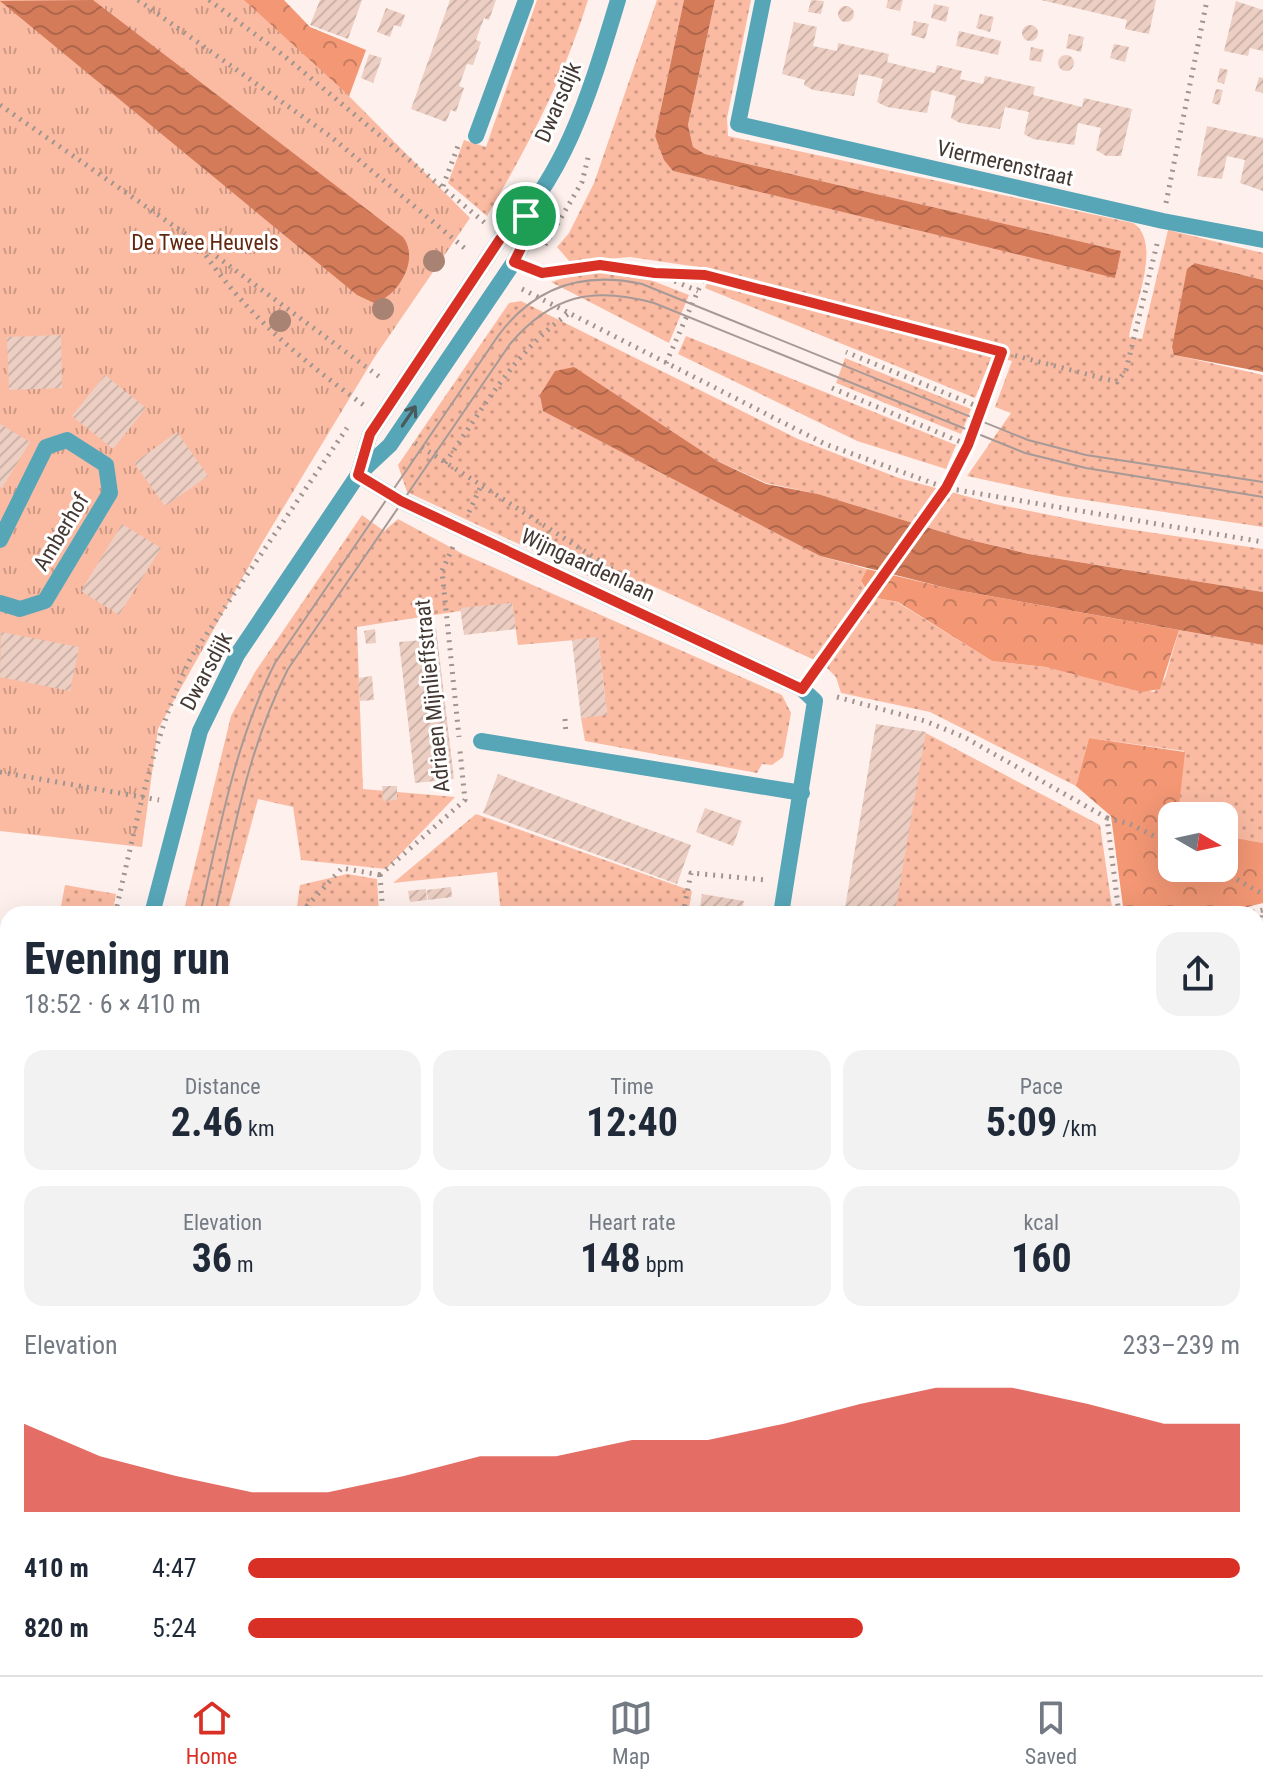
<!DOCTYPE html>
<meta charset="utf-8">
<style>
:root{--surface:#fff;--page:#f2f2f3;--text:#1f2937;--muted:#747a83;--line:#e0e1e3;--accent:#d93025}
body{margin:0;font-family:"Roboto Condensed",sans-serif;background:var(--page);color:var(--text);height:100vh;display:flex;flex-direction:column;font-size:30px;white-space:nowrap}
*{box-sizing:border-box;margin:0}
p{font-size:26px;color:var(--muted)}
.icon{flex:none;width:44px;height:44px;fill:none;stroke:currentColor;stroke-width:2;stroke-linecap:round;stroke-linejoin:round}
.map{position:relative;flex:1;overflow:hidden}
.drawer{position:absolute;left:0px;top:906px;width:1264px;height:770px;display:flex;flex-direction:column;background:var(--surface);border-radius:24px 24px 0 0;box-shadow:0 8px 32px #0002}
.drawer>*{flex:none}
.needle{width:52px;rotate:99deg}
.controls{position:absolute;left:1158px;top:802px;display:grid;gap:16px}
.controls a{display:grid;place-items:center;width:80px;height:80px;border-radius:16px;background:var(--surface);box-shadow:0 8px 32px #0002;font-size:40px}
.pin{position:absolute;display:grid;place-items:center;width:68px;height:68px;color:#fff;margin:-34px;border:4px solid #fff;border-radius:50%;box-shadow:0 2px 8px #0007}
.round{display:grid;place-items:center;flex:none;width:84px;height:84px;border-radius:24px;background:var(--page)}
.summary{display:flex;align-items:center;justify-content:space-between;height:136px;padding:0 24px}
h1{font-size:44px;font-weight:700;line-height:60px}
.stats{display:grid;grid-template-columns:repeat(3,1fr);gap:12px;height:136px;padding:8px 24px}
.stats div{display:grid;align-content:center;border-radius:20px;background:var(--page);text-align:center}
.stats b{font-size:40px;font-weight:700}
.stats small{font-size:22px;font-weight:400}
.stats p{font-size:22px}
.chart{height:224px;padding:16px 24px}
.chart p{display:flex;justify-content:space-between}
.chart svg{width:100%;height:144px;margin-top:8px;fill:var(--accent);opacity:.7}
ul{padding:0 24px;list-style:none;font-size:26px}
li{display:grid;grid-template-columns:128px 96px 1fr;align-items:center;height:60px}
li i{height:20px;border-radius:10px;background:var(--accent)}
.tabs{display:flex;justify-content:space-around;align-items:center;height:112px;border-top:2px solid var(--line);background:var(--surface);font-size:22px;color:var(--muted)}
.tabs a{display:grid;justify-items:center;gap:4px}
.tabs .on{color:var(--accent)}
.map>svg:first-child{display:block}
.grass{fill:url(#grass-dots)}
.forest{fill:url(#forest-crowns)}
.park{fill:url(#park-tufts)}
.water{fill:url(#water-waves)}
.building{fill:url(#building-hatch)}
.lines{fill:none;stroke-linecap:round;stroke-linejoin:round}
.path{stroke:#a0948f;stroke-width:5;stroke-dasharray:2 6;stroke-linecap:butt}
.minor{stroke:#57a6b8;stroke-width:16}
.tertiary{stroke:#57a6b8;stroke-width:16}
.tram{stroke:#a79a96;stroke-width:2}
.tree{fill:#a88273}
.oneway{stroke:#4a595b}
.route-casing{stroke:#fff;stroke-width:16}
.route{stroke:#d93025;stroke-width:10}
.labels{text-anchor:middle;dominant-baseline:central;stroke-width:6;stroke-linejoin:round;paint-order:stroke}
.street-label{font-size:22px;fill:#443833;stroke:#fff}
.park-label{font-size:22px;fill:#612810;stroke:#fff}
</style>
<div class="map">
<svg width="1263" height="1675" viewBox="0 0 1263 1675">
<defs>
<pattern id="grass-dots" width="8" height="8" patternUnits="userSpaceOnUse" patternTransform="scale(2)"><rect width="8" height="8" fill="#fbbba3"/><path d="M2 2h.1M6 6h.1" fill="none" stroke="#cd9985" stroke-width="1.8" stroke-linecap="round"/></pattern>
<pattern id="forest-crowns" width="20" height="18" patternUnits="userSpaceOnUse" patternTransform="scale(2)"><rect width="20" height="18" fill="#f39774"/><path d="M2 6a3 3 0 1 1 6 0M12 15a3 3 0 1 1 6 0" fill="none" stroke="#c67c60"/></pattern>
<pattern id="park-tufts" width="24" height="20" patternUnits="userSpaceOnUse" patternTransform="scale(2)"><rect width="24" height="20" fill="#fbbba3"/><path d="M3 7l-1-3M5 7V3M7 7l1-3M15 17l-1-3M17 17v-4M19 17l1-3" fill="none" stroke="#cd9985"/></pattern>
<pattern id="water-waves" width="16" height="10" patternUnits="userSpaceOnUse" patternTransform="scale(2)"><rect width="16" height="10" fill="#d47b59"/><path d="M0 5q4-4 8 0t8 0" fill="none" stroke="#ae664a"/></pattern>
<pattern id="building-hatch" width="6" height="6" patternUnits="userSpaceOnUse" patternTransform="scale(2)"><rect width="6" height="6" fill="#eccec3"/><path d="M-1 1l2-2M0 6l6-6M5 7l2-2" fill="none" stroke="#ccb2a8"/></pattern>
</defs>
<rect width="100%" height="100%" fill="#fef1ed"/>
<path class="grass" d="M 537,0 L 588,0 C 564,78 528,146 487,216 L 448,183 L 464,140 L 486,147 Z
M 657,0 L 684,0 L 655,136 L 673,171 L 1115,277 L 1120,251 L 705,154 L 693,147 L 688,125 L 715,0 L 751,0 L 727,118 L 728,136 L 1133,223 C 1163,242 1134,306 1129,337 L 1142,339 L 1168,230 L 1263,253 L 1263,280 L 1195,263 L 1172,347 L 1175,355 L 1263,375 L 1263,527 L 1059,496 L 967,476 L 1011,413 L 995,407 L 1012,361 L 992,356 L 975,398 L 705,288 L 712,269 L 630,257 L 570,262 L 557,247 L 569,233 L 594,183 Z
M 608,271 L 635,274 L 689,295 L 669,343 L 551,282 L 577,274 Z
M 521,301 L 798,439 L 899,478 L 995,504 L 1100,525 L 1263,549 L 1263,592 L 1029,554 L 962,538 L 818,494 L 766,483 L 717,461 L 544,411 L 820,556 L 867,569 L 861,582 L 871,597 L 897,602 L 992,661 L 1046,667 L 1154,692 L 1165,678 L 1179,630 L 1263,645 L 1263,843 L 1224,836 L 1224,816 L 1178,816 L 1184,751 L 1089,738 L 1076,786 L 930,712 L 841,693 L 836,677 L 823,664 L 646,583 L 637,599 L 407,492 L 398,465 L 509,303 Z
M 686,336 L 956,445 L 946,469 L 857,441 L 678,354 Z
M 845,358 L 971,409 L 961,434 L 836,383 Z
M 362,515 L 384,531 L 398,519 L 463,554 L 782,695 L 791,713 L 783,757 L 772,765 L 762,764 L 757,773 L 585,741 L 581,718 L 607,714 L 598,638 L 518,645 L 512,603 L 357,627 L 363,789 L 455,797 L 386,869 L 301,860 L 293,807 L 258,799 L 227,914 L 183,914 L 231,716 L 255,672 Z
M 922,731 L 1100,825 L 1113,914 L 892,914 Z
M 476,814 L 692,891 L 688,914 L 501,914 L 497,872 L 393,883 Z
M 347,874 L 377,879 L 379,914 L 296,914 L 300,885 Z
M 65,885 L 116,894 L 112,914 L 83,914 L 83,910 L 61,906 Z
M 1256,1113 L 1263,1114 L 1263,1299 L 1256,1309 Z
M 0,1246 L 8,1247 L 8,1327 L 0,1325 Z
M 1256,1445 L 1263,1446 L 1263,1589 L 1256,1588 Z
M 9,1668 L 143,1668 L 142,1675 L 7,1675 Z
M 154,1668 L 265,1668 L 266,1675 L 154,1675 Z
M 430,1668 L 639,1668 L 638,1675 L 431,1675 Z
M 1127,1668 L 1177,1668 L 1176,1675 L 1127,1675 Z"/>
<path class="forest" d="M 218,0 L 284,0 L 310,27 L 366,50 L 348,99 Z
M 867,569 L 951,589 L 1179,630 L 1160,689 L 1142,692 L 1046,667 L 992,661 L 898,602 L 871,597 L 861,581 Z
M 1089,738 L 1185,752 L 1178,816 L 1172,816 L 1172,868 L 1224,868 L 1224,836 L 1263,843 L 1263,903 L 1220,914 L 1124,914 L 1111,816 L 1076,786 Z
M 1263,1032 L 1263,1096 L 1256,1095 Z
M 0,1411 L 8,1413 L 8,1447 L 0,1485 Z"/>
<path class="park" d="M 0,0 L 244,0 L 346,93 L 470,218 L 374,358 L 262,543 L 158,729 L 142,847 L 0,831 Z"/>
<path class="water" d="M 93,0 L 403,237 C 420,259 399,296 374,303 L 357,295 L 0,1 Z
M 684,0 L 715,0 L 688,125 L 693,147 L 705,154 L 1121,251 L 1115,278 L 673,171 L 664,160 L 655,136 Z
M 1195,263 L 1263,280 L 1263,372 L 1174,355 L 1172,347 L 1187,269 Z
M 574,367 L 717,461 L 766,484 L 818,494 L 962,538 L 1029,554 L 1263,592 L 1263,645 L 951,589 L 820,556 L 543,411 L 540,395 L 555,371 Z"/>
<path class="building" d="M 320,0 L 362,0 L 348,39 L 310,25 Z
M 450,0 L 496,0 L 489,20 L 484,18 L 476,40 L 481,42 L 473,65 L 467,64 L 459,86 L 464,88 L 456,112 L 451,110 L 446,122 L 411,109 Z
M 811,0 L 824,1 L 821,14 L 808,12 Z
M 888,0 L 903,0 L 900,11 L 886,8 Z
M 1041,0 L 1156,0 L 1149,34 L 1125,29 L 1127,20 Z
M 1236,1 L 1263,10 L 1263,51 L 1250,48 L 1248,56 L 1224,51 Z
M 934,4 L 949,7 L 946,22 L 931,18 Z
M838 14a8 8 0 1 1 16 0a8 8 0 1 1-16 0Z
M 386,8 L 405,15 L 401,27 L 394,25 L 390,37 L 377,32 Z
M 980,14 L 994,17 L 990,32 L 976,28 Z
M 914,21 L 929,24 L 925,39 L 911,35 Z
M 794,22 L 817,27 L 813,46 L 837,51 L 838,43 L 889,54 L 887,62 L 911,68 L 935,73 L 937,65 L 962,71 L 960,79 L 983,84 L 985,76 L 1035,87 L 1033,95 L 1082,107 L 1084,98 L 1132,109 L 1121,156 L 1106,156 L 1096,150 L 1101,128 L 1078,123 L 1074,145 L 1033,139 L 1024,134 L 1029,112 L 1005,107 L 1000,129 L 960,123 L 951,118 L 956,96 L 932,90 L 927,113 L 887,107 L 877,102 L 883,79 L 871,76 L 859,74 L 854,96 L 813,90 L 804,85 L 805,80 L 782,74 Z
M1022 33a8 8 0 1 1 16 0a8 8 0 1 1-16 0Z
M 959,31 L 1001,41 L 998,55 L 956,46 Z
M 1069,34 L 1084,37 L 1081,52 L 1066,48 Z
M 1114,44 L 1129,47 L 1125,62 L 1110,58 Z
M 1031,47 L 1044,50 L 1041,62 L 1029,60 Z
M 369,54 L 382,58 L 373,83 L 361,78 Z
M1058 63a8 8 0 1 1 16 0a8 8 0 1 1-16 0Z
M 1220,68 L 1228,70 L 1224,84 L 1217,82 Z
M 1259,77 L 1263,78 L 1263,93 L 1255,91 Z
M 1216,89 L 1223,90 L 1219,105 L 1212,103 Z
M 1207,126 L 1263,138 L 1263,191 L 1240,183 L 1245,160 L 1227,156 L 1222,179 L 1197,176 Z
M 61,335 L 62,388 L 9,390 L 7,337 Z
M 105,375 L 146,408 L 113,449 L 72,416 Z
M 0,424 L 30,442 L 2,488 L 0,487 Z
M 177,432 L 208,476 L 165,506 L 134,463 Z
M 122,524 L 161,548 L 119,615 L 81,591 Z
M 512,603 L 516,629 L 464,635 L 460,608 Z
M 436,628 L 454,779 L 415,783 L 399,642 L 422,640 L 421,629 Z
M 375,629 L 376,643 L 366,644 L 364,631 Z
M 1,632 L 79,647 L 70,691 L 0,677 Z
M 598,637 L 607,715 L 581,718 L 572,640 Z
M 372,676 L 374,700 L 360,701 L 358,678 Z
M 876,724 L 926,732 L 899,889 L 895,914 L 844,914 Z
M 498,774 L 691,845 L 677,884 L 483,813 Z
M 382,786 L 397,786 L 397,800 L 383,801 Z
M 705,808 L 742,821 L 733,846 L 696,832 Z
M 451,887 L 452,897 L 428,900 L 427,890 Z
M 426,889 L 427,900 L 410,902 L 408,891 Z
M 702,894 L 744,901 L 741,914 L 699,914 Z
M 1256,1581 L 1263,1582 L 1263,1603 L 1256,1602 Z
M 1256,1614 L 1263,1615 L 1260,1675 L 1223,1675 L 1224,1668 L 1256,1668 Z
M 178,1668 L 194,1668 L 195,1674 L 179,1675 Z
M 225,1668 L 264,1668 L 265,1675 L 226,1675 Z
M 402,1668 L 430,1668 L 431,1675 L 403,1675 Z
M 574,1668 L 615,1668 L 614,1675 L 573,1675 Z
M 761,1668 L 960,1668 L 992,1673 L 760,1675 Z"/>
<g class="lines">
<path class="path" d="M 138,0 L 330,136 L 468,251
M 209,0 L 283,55 L 485,223
M 0,105 L 197,242 L 381,378
M 443,186 L 458,146
M 1166,203 L 1207,0
M 197,242 C 241,311 299,358 365,406
M 545,245 L 582,182 L 589,154
M 531,270 L 542,273 L 600,265 L 655,273 L 705,275 L 1117,382 L 1126,370 L 1158,240
M 660,275 L 698,291
M 522,289 L 825,444 L 946,488 L 1263,542
M 666,363 L 705,275
M 832,388 L 968,445
M 979,407 L 1002,352
M 415,443 L 639,586
M 445,463 C 482,410 514,352 568,314
M 469,512 L 481,486
M 453,547 L 442,571 L 459,737
M 814,671 C 868,598 959,494 979,407 L 846,352
M 837,697 L 925,721 L 964,737 L 1107,818 L 1119,914
M 565,719 L 566,734
M 0,772 L 159,800
M 1107,818 L 1130,824 L 1172,845
M 1216,868 L 1263,894
M 380,875 L 465,800 L 460,751
M 380,875 L 383,914
M 115,914 C 136,826 152,738 191,657 L 347,428
M 305,914 L 307,906 L 342,868 L 380,875
M 683,914 L 691,873 L 765,880
M 1245,914 L 1263,910 L 1256,967
M 0,989 L 8,990
M 1256,1104 L 1263,1105
M 0,1415 L 8,1380
M 1256,1438 L 1263,1439
M 0,1491 L 8,1458
M 277,1668 L 278,1675
M 1119,1668 L 1120,1675
M 0,1675 L 8,1641
M 148,1675 L 148,1668"/>
<path class="minor" d="M 763,0 L 738,124 L 1163,221 L 1263,240
M 476,136 L 526,0
M 358,475 L 401,501 L 802,689 L 815,701 L 781,914
M 0,540 L 46,447 L 67,440 L 106,465 L 110,493 L 45,601 L 20,609 L 0,603
M 481,741 L 802,793
M 656,1675 L 657,1668"/>
<path class="tertiary" d="M 358,475 L 370,434 L 500,239 C 566,181 593,82 618,0
M 152,914 L 200,731 L 237,655 L 358,475 L 390,445 L 514,262 L 521,248 L 526,216
M 0,1575 L 8,1543"/>
<path class="tram" d="M 200,914 C 220,828 235,742 275,663 L 498,336 C 534,287 583,271 642,284 L 1028,440 L 1086,455 L 1263,482
M 215,914 C 234,830 249,746 288,669 L 510,344 C 552,295 592,286 654,303 L 1025,453 L 1086,468 L 1263,497
M 24,1675 L 26,1668
M 39,1675 L 41,1668"/>
</g>
<g class="tree">
<circle cx="434" cy="261" r="11"/>
<circle cx="383" cy="309" r="11"/>
<circle cx="280" cy="321" r="11"/>
</g>
<defs><path id="oneway-shaft" d="M-6 0H5M1.5-3L5.5 0L1.5 3" fill="none" stroke-width="1.6" stroke-linecap="round" stroke-linejoin="round" transform="scale(2)"/></defs>
<use class="oneway" href="#oneway-shaft" transform="translate(409 416) rotate(-56)"/>
<g class="lines">
<defs>
<path id="route" d="M 526,216 L 521,248 L 514,262 L 542,273 L 600,265 L 655,273 L 705,275 L 1002,352 L 968,445 L 946,488 L 802,689 L 401,501 L 358,475 L 370,434 L 500,239 Z"/>
</defs>
<use href="#route" class="route-casing"/>
<use href="#route" class="route"/>
</g>
<g class="labels">
<g class="street-label">
<text transform="translate(558 102) rotate(-67)">Dwarsdijk</text>
<text transform="translate(1005 163) rotate(13)">Viermerenstraat</text>
<text transform="translate(61 532) rotate(-59)">Amberhof</text>
<text transform="translate(588 565) rotate(25)">Wijngaardenlaan</text>
<text transform="translate(206 671) rotate(-62)">Dwarsdijk</text>
<text transform="translate(432 696) rotate(-96)">Adriaen Mijnlieffstraat</text>
</g>
<g class="park-label">
<text x="205" y="242">De Twee Heuvels</text>
</g>
</g>
</svg>
<div class="controls">
<a><svg class="needle" viewBox="-14 -14 28 28"><path d="M0-13l5 13h-10z" fill="#e53935"/><path d="M0 13l5-13h-10z" fill="#747a83"/></svg></a>
</div>
<div class="pin" style="left:526px;top:216px;background:#1e9e55"><svg class="icon" aria-label="arrive" viewBox="0 0 24 24"><path d="M6 21V4h12l-3 4 3 4H6"/></svg></div>
<section class="drawer">
<div class="summary"><div><h1>Evening run</h1><p>18:52 · 6 × 410 m</p></div><a class="round"><svg class="icon" aria-label="share" viewBox="0 0 24 24"><path d="M12 15V3M7 8l5-5 5 5M5 13v7h14v-7"/></svg></a></div>
<div class="stats">
<div><p>Distance</p><b>2.46<small> km</small></b></div>
<div><p>Time</p><b>12:40</b></div>
<div><p>Pace</p><b>5:09<small> /km</small></b></div>
</div>
<div class="stats">
<div><p>Elevation</p><b>36<small> m</small></b></div>
<div><p>Heart rate</p><b>148<small> bpm</small></b></div>
<div><p>kcal</p><b>160</b></div>
</div>
<div class="chart"><p><span>Elevation</span>233–239 m</p>
<svg viewBox="0 0 160 44" preserveAspectRatio="none"><path d="M0 44V17L10 27L20 33L30 38L40 38L50 33L60 27L70 27L80 22L90 22L100 17L110 11L120 6L130 6L140 11L150 17L160 17V44z"/></svg>
</div>
<ul>
<li><b>410 m</b>4:47<i style="width:100%"></i></li>
<li><b>820 m</b>5:24<i style="width:62%"></i></li>
</ul>
</section>
</div>
<nav class="tabs">
<a class="on"><svg class="icon" aria-label="home" viewBox="0 0 24 24"><path d="M3 11l9-7 9 7M6 9v11h12V9"/></svg>Home</a>
<a><svg class="icon" aria-label="map" viewBox="0 0 24 24"><path d="M3 6l6-2 6 2 6-2v14l-6 2-6-2-6 2zM9 4v14M15 6v14"/></svg>Map</a>
<a><svg class="icon" aria-label="saved" viewBox="0 0 24 24"><path d="M7 4h10v16l-5-4-5 4z"/></svg>Saved</a>
</nav>
